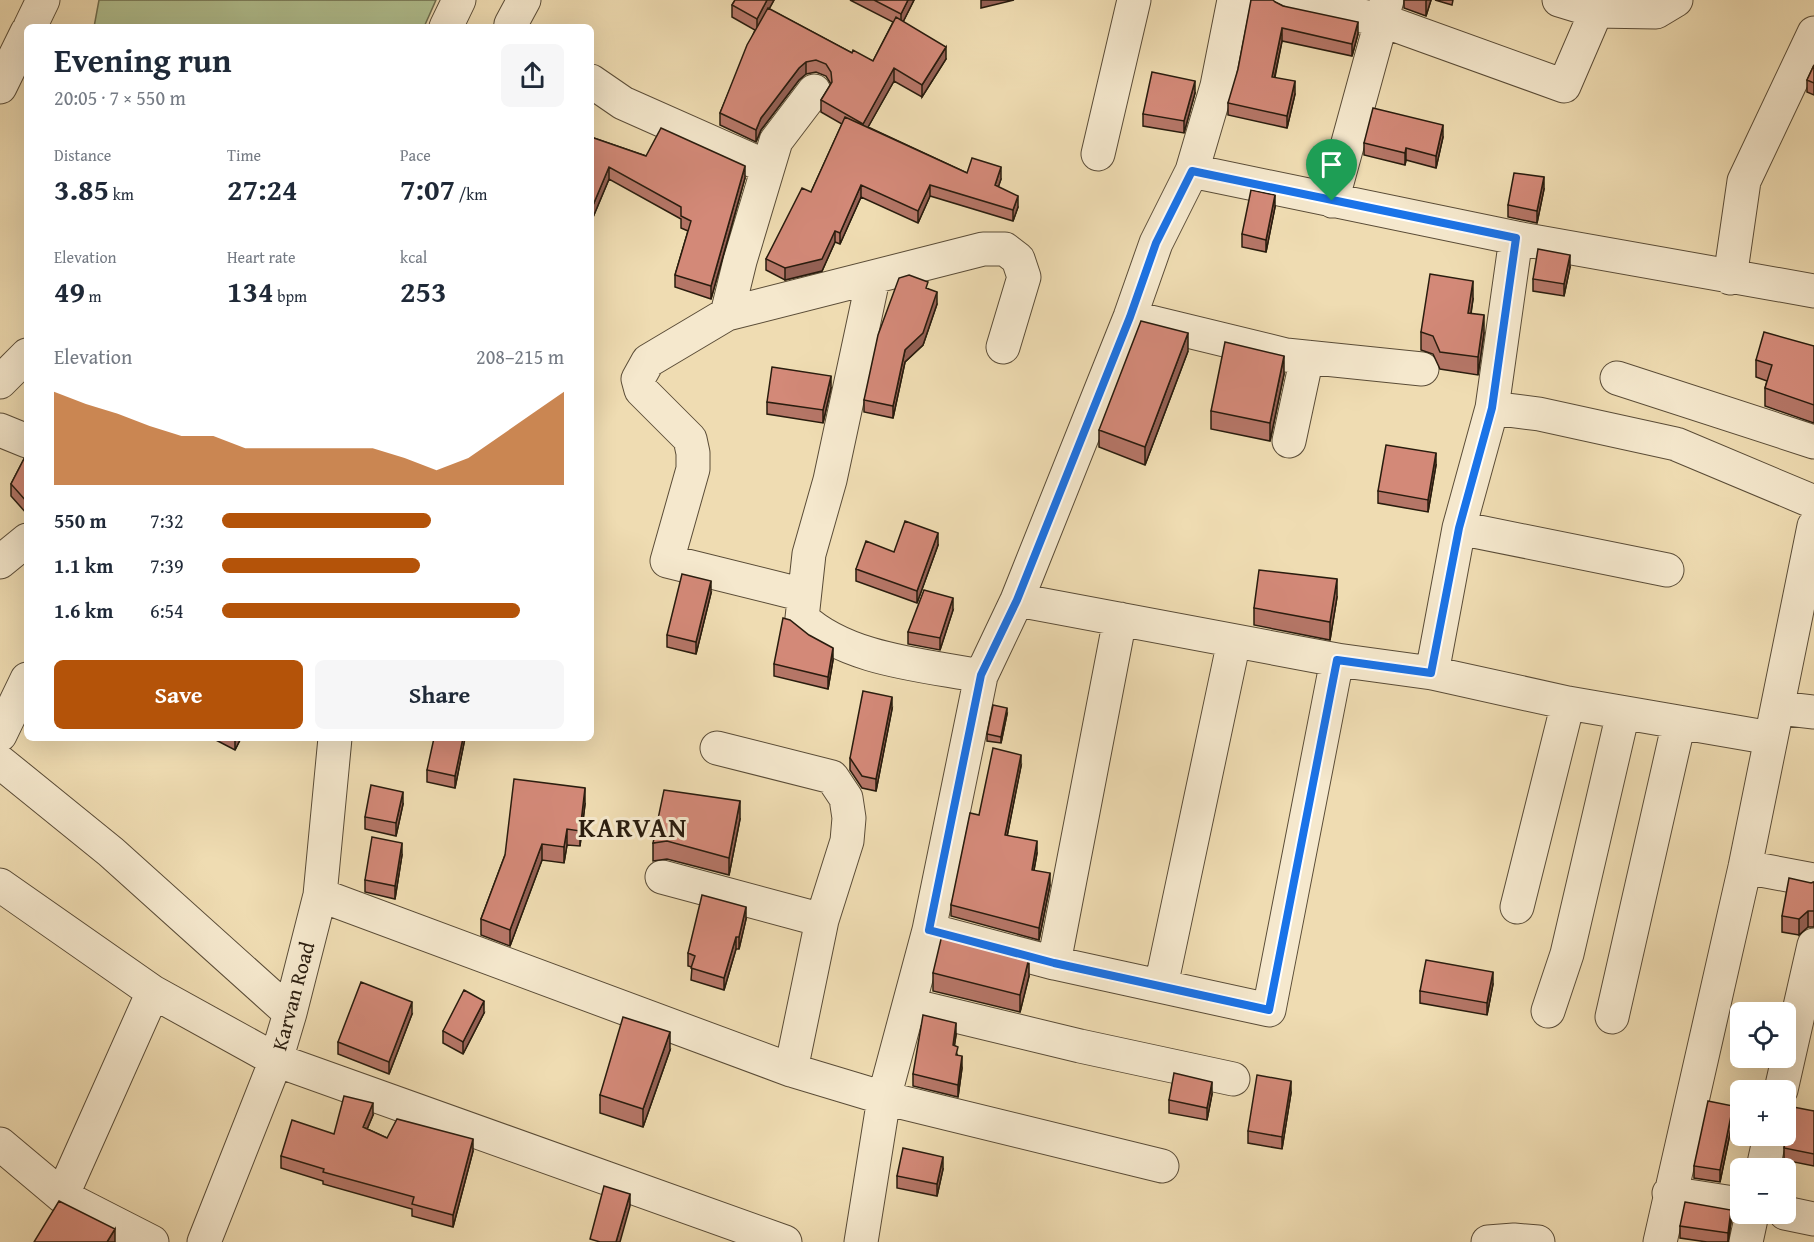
<!DOCTYPE html>
<meta charset="utf-8">
<style>
:root{--surface:#fff;--page:#f6f6f7;--text:#1f2937;--muted:#747a83;--accent:#b45309}
body{margin:0;font-family:"Gentium Book Plus",serif;background:var(--page);color:var(--text);height:100vh;display:flex;flex-direction:column;font-size:22px;white-space:nowrap}
*{box-sizing:border-box;margin:0}
p{font-size:20px;color:var(--muted)}
.icon{flex:none;width:33px;height:33px;fill:none;stroke:currentColor;stroke-width:2;stroke-linecap:round;stroke-linejoin:round}
.map{position:relative;flex:1;overflow:hidden}
.details{position:absolute;left:24px;top:24px;width:570px;height:717px;display:flex;flex-direction:column;background:var(--surface);border-radius:9px;box-shadow:0 6px 24px #0002}
.details>*{flex:none}
.tools{position:absolute;left:1730px;top:1002px;display:grid;gap:12px}
.tools a{display:grid;place-items:center;width:66px;height:66px;border-radius:9px;background:var(--surface);box-shadow:0 6px 24px #0002;font-size:30px}
.pin{position:absolute;display:grid;place-items:center;width:51px;height:51px;color:#fff;margin:-62px -26px;border-radius:50% 50% 50% 0;rotate:-45deg;box-shadow:0 0 6px #0007}
.pin .icon{rotate:45deg}
.round{display:grid;place-items:center;flex:none;width:63px;height:63px;border-radius:9px;background:var(--page)}
.overview{display:flex;align-items:center;justify-content:space-between;height:102px;padding:0 30px}
h1{font-size:33px;font-weight:600;line-height:45px}
.metrics{display:grid;grid-template-columns:repeat(3,1fr);gap:9px;height:102px;padding:6px 30px}
.metrics div{display:grid;align-content:center}
.metrics b{font-size:30px;font-weight:600}
.metrics small{font-size:16px;font-weight:400}
.metrics p{font-size:16px}
.chart{height:168px;padding:12px 30px}
.chart p{display:flex;justify-content:space-between}
.chart svg{width:100%;height:108px;margin-top:6px;fill:var(--accent);opacity:.7}
.cta{display:flex;gap:12px;margin-top:auto;padding:12px 30px}
.cta a{flex:1;height:69px;border-radius:9px;background:var(--accent);color:#fff;font-size:24px;font-weight:600;line-height:69px;text-align:center}
.cta a+a{background:var(--page);color:var(--text)}
ul{padding:0 30px;list-style:none;font-size:20px}
li{display:grid;grid-template-columns:96px 72px 1fr;align-items:center;height:45px}
li i{height:15px;border-radius:8px;background:var(--accent)}
.map>svg:first-child{display:block}
.green{fill:#b2c292;stroke:#6e6f50;stroke-width:1.5}
.lines{fill:none;stroke-linecap:round;stroke-linejoin:round}
.minor-casing{stroke:#5a4c37;stroke-width:35}
.minor{stroke:#f5e8cd;stroke-width:33}
.wall{fill:#b57667;stroke:#291c0e;stroke-width:1.5}
.shaded-wall{fill:#946054;stroke:#291c0e;stroke-width:1.5}
.building{fill:#d38978;stroke:#291c0e;stroke-width:1.5}
.route-casing{stroke:#fff;stroke-width:12}
.route{stroke:#1a73e8;stroke-width:8}
.labels{text-anchor:middle;dominant-baseline:central;stroke-width:6;stroke-linejoin:round;paint-order:stroke}
.street-label{font-size:21px;fill:#291c0e;stroke:#f5e8cd}
.district-label{font-size:27px;font-weight:bold;letter-spacing:1.5px;fill:#291c0e;stroke:#f5e8cd}
</style>
<div class="map">
<svg width="1814" height="1242" viewBox="0 0 1814 1242">
<rect width="100%" height="100%" fill="#efdcb2"/>
<filter id="stains"><feTurbulence type="fractalNoise" baseFrequency=".00333" numOctaves="4"/><feColorMatrix values="0 0 0 0 .2 0 0 0 0 .09 0 0 0 0 .02 0 0 0 .5 -.17"/></filter>
<radialGradient id="worn" r=".72"><stop offset=".6" stop-color="#630" stop-opacity="0"/><stop offset="1" stop-color="#630" stop-opacity=".3"/></radialGradient>
<path class="green" d="M 99,0 L 436,0 L 424,27 L 94,27 Z"/>
<g class="lines">
<defs>
<path id="minor" d="M 1287,0 L 1381,20 L 1564,86 L 1601,0
M 1559,0 L 1595,11 L 1656,12 L 1676,0
M 30,27 L 43,0
M 446,27 L 459,0
M 513,27 L 511,24 L 524,0
M 591,81 L 623,103 L 767,167
M 0,87 L 27,32
M 1098,154 L 1134,0
M 1192,171 L 1516,238 L 1814,291
M 1332,201 L 1387,0
M 1730,278 L 1744,181 L 1814,33
M 873,279 L 830,480 L 809,554 L 802,618 C 847,660 923,665 981,676
M 727,314 L 740,261 L 776,141 L 814,91
M 1130,317 L 1286,355 L 1422,369
M 1617,378 L 1814,442
M 0,382 L 27,355
M 1492,408 L 1539,414 L 1676,444 L 1814,502
M 0,430 L 27,441
M 1289,441 L 1307,357
M 1459,528 L 1667,570
M 0,562 L 27,540
M 804,595 L 667,561 L 693,469 L 693,453 L 690,439 L 641,390 L 638,379 L 648,361 L 727,314 L 983,249 L 1005,249 L 1018,259 L 1024,277 L 1003,347
M 1017,600 L 1337,660 L 1432,673 L 1568,703 L 1771,738
M 1432,673 L 1459,528 L 1492,408 L 1516,238
M 1778,708 L 1814,712
M 0,735 L 27,679
M 717,748 L 832,777 L 846,798 L 849,818 L 847,841 L 822,920 L 791,1070
M 0,762 L 111,852 L 290,1013
M 1745,867 L 1814,880
M 662,877 L 822,920
M 0,885 L 153,992 L 276,1060 L 785,1242
M 320,895 L 791,1070 L 884,1098 L 1162,1166
M 1517,907 L 1568,703
M 929,930 L 1054,963 L 1269,1010 L 1337,660
M 1054,963 L 1120,619
M 1161,986 L 1234,641
M 910,1005 L 1080,1046 L 1233,1079
M 1548,1011 L 1567,954 L 1623,713
M 1612,1017 L 1679,722
M 1781,1090 L 1814,945
M 0,1144 L 62,1196 L 152,1242
M 1763,1168 L 1770,1136
M 1669,1193 L 1740,1204
M 62,1196 L 153,992
M 1785,1213 L 1814,1219
M 204,1242 L 276,1060 L 290,1013 L 320,895 L 335,738
M 861,1242 L 884,1098 L 929,930 L 981,676 L 1017,600 L 1130,317 L 1156,243 L 1192,171 L 1217,86 L 1234,0
M 1488,1242 L 1514,1240 L 1538,1242
M 1660,1242 L 1745,867 L 1814,526
M 1746,1242 L 1752,1214"/>
</defs>
<use href="#minor" class="minor-casing"/>
<use href="#minor" class="minor"/>
</g>
<path class="wall" d="M 735,0 L 774,0 L 769,9 L 852,53 L 873,61 L 893,22 L 850,0 L 914,0 L 903,22 L 946,59 L 922,97 L 894,81 L 868,127 L 967,173 L 1001,179 L 998,187 L 1018,207 L 1013,221 L 930,196 L 918,223 L 861,197 L 840,244 L 835,242 L 822,271 L 785,280 L 766,270 L 766,259 L 811,192 L 842,124 L 821,112 L 821,100 L 831,84 L 826,76 L 816,72 L 806,74 L 799,80 L 761,130 L 756,142 L 720,125 L 720,113 L 755,30 L 732,17 L 732,5 Z
M 1404,0 L 1431,0 L 1426,16 L 1404,8 Z
M 1435,0 L 1453,0 L 1452,5 Z
M 1275,2 L 1283,6 L 1358,34 L 1352,56 L 1282,41 L 1275,77 L 1295,94 L 1287,128 L 1228,115 L 1228,103 Z
M 1814,65 L 1814,95 L 1807,92 L 1807,80 Z
M 1195,93 L 1184,133 L 1143,126 L 1143,114 Z
M 591,137 L 646,156 L 745,178 L 711,299 L 675,287 L 675,275 L 688,231 L 681,228 L 681,219 L 609,179 L 591,222 Z
M 1443,137 L 1436,168 L 1406,160 L 1405,165 L 1364,155 L 1364,143 Z
M 1544,189 L 1537,223 L 1508,217 L 1508,205 Z
M 1275,207 L 1266,252 L 1242,247 L 1242,234 Z
M 1570,267 L 1564,296 L 1533,291 L 1533,279 Z
M 928,289 L 937,304 L 923,345 L 905,362 L 893,418 L 864,412 L 864,400 Z
M 1473,299 L 1471,314 L 1484,333 L 1478,375 L 1440,369 L 1433,354 L 1421,350 L 1421,332 Z
M 1814,346 L 1814,423 L 1765,406 L 1765,388 L 1767,381 L 1756,377 L 1756,360 Z
M 1188,351 L 1145,465 L 1099,447 L 1099,430 Z
M 1284,374 L 1270,441 L 1211,429 L 1211,411 Z
M 831,388 L 823,423 L 767,414 L 767,402 Z
M 27,453 L 27,514 L 11,496 L 11,484 Z
M 1436,465 L 1428,512 L 1378,503 L 1378,491 Z
M 938,545 L 917,603 L 856,581 L 856,569 L 894,552 Z
M 711,593 L 696,654 L 667,647 L 667,635 Z
M 1337,597 L 1330,640 L 1254,625 L 1254,608 Z
M 953,610 L 940,650 L 908,644 L 908,632 Z
M 833,660 L 828,689 L 774,676 L 774,664 Z
M 892,709 L 876,791 L 862,788 L 850,770 L 850,758 Z
M 1007,714 L 1001,743 L 987,741 L 987,734 Z
M 212,738 L 241,738 L 235,750 Z
M 465,738 L 455,788 L 427,782 L 427,770 Z
M 1021,766 L 1007,836 L 1037,853 L 1034,870 L 1050,885 L 1039,940 L 951,916 L 951,905 L 979,815 Z
M 403,804 L 396,836 L 365,829 L 365,817 Z
M 585,804 L 580,846 L 567,845 L 564,863 L 542,860 L 510,946 L 481,935 L 481,919 L 505,855 Z
M 740,819 L 729,875 L 667,859 L 653,861 L 653,843 Z
M 402,855 L 395,899 L 365,892 L 365,880 Z
M 1814,882 L 1814,927 L 1808,927 L 1799,935 L 1782,932 L 1782,916 L 1811,883 Z
M 746,919 L 739,949 L 736,949 L 724,990 L 691,980 L 692,967 L 688,966 L 688,953 Z
M 933,973 L 1029,976 L 1020,1012 L 933,991 Z
M 1493,984 L 1487,1015 L 1420,1003 L 1420,991 Z
M 484,1013 L 463,1054 L 443,1043 L 443,1031 Z
M 412,1014 L 389,1074 L 338,1054 L 338,1042 Z
M 956,1035 L 954,1046 L 962,1068 L 958,1097 L 913,1086 L 913,1074 Z
M 670,1050 L 643,1127 L 600,1113 L 600,1095 Z
M 1291,1093 L 1282,1149 L 1248,1143 L 1248,1131 Z
M 1212,1094 L 1207,1120 L 1169,1113 L 1169,1100 Z
M 1814,1111 L 1814,1166 L 1784,1160 L 1784,1148 L 1788,1128 Z
M 373,1115 L 367,1129 L 387,1138 L 473,1151 L 453,1227 L 412,1216 L 412,1209 L 323,1184 L 323,1181 L 281,1168 L 281,1156 L 334,1134 Z
M 1733,1119 L 1720,1182 L 1694,1178 L 1694,1166 Z
M 943,1169 L 937,1196 L 897,1188 L 897,1176 Z
M 1731,1222 L 1728,1242 L 1707,1242 L 1680,1238 L 1680,1226 Z"/>
<path class="shaded-wall" d="M 767,0 L 774,0 L 757,31 L 757,19 Z
M 908,0 L 914,0 L 901,26 L 901,14 Z
M 981,0 L 1014,0 L 981,8 Z
M 1427,0 L 1431,0 L 1426,16 L 1426,1 Z
M 1358,22 L 1358,34 L 1352,56 L 1352,44 Z
M 1282,28 L 1282,41 L 1272,89 L 1272,77 Z
M 946,47 L 946,59 L 922,97 L 922,85 Z
M 806,62 L 806,74 L 799,80 L 761,130 L 756,142 L 756,130 L 761,118 L 799,68 Z
M 894,68 L 894,81 L 863,136 L 863,124 Z
M 1195,81 L 1195,93 L 1184,133 L 1184,121 Z
M 1295,81 L 1295,94 L 1287,128 L 1287,116 Z
M 1443,125 L 1443,137 L 1436,168 L 1436,156 Z
M 1406,148 L 1406,160 L 1405,165 L 1405,153 Z
M 745,166 L 745,178 L 711,299 L 711,286 Z
M 609,167 L 609,179 L 591,222 L 591,210 Z
M 1001,167 L 1001,179 L 995,197 L 995,185 Z
M 1544,177 L 1544,189 L 1537,223 L 1537,211 Z
M 861,185 L 861,197 L 840,244 L 840,233 Z
M 930,185 L 930,196 L 918,223 L 918,211 Z
M 1275,195 L 1275,207 L 1266,252 L 1266,240 Z
M 1018,196 L 1018,207 L 1013,221 L 1013,210 Z
M 835,231 L 835,242 L 822,271 L 785,280 L 785,268 Z
M 1570,255 L 1570,267 L 1564,296 L 1564,284 Z
M 1473,281 L 1473,299 L 1468,331 L 1468,313 Z
M 937,292 L 937,304 L 923,345 L 905,362 L 893,418 L 893,406 L 905,350 Z
M 1484,315 L 1484,333 L 1478,375 L 1478,357 Z
M 1188,333 L 1188,351 L 1145,465 L 1145,447 Z
M 1284,356 L 1284,374 L 1270,441 L 1270,423 Z
M 831,376 L 831,388 L 823,423 L 823,410 Z
M 1436,453 L 1436,465 L 1428,512 L 1428,500 Z
M 938,533 L 938,545 L 917,603 L 917,591 Z
M 1337,579 L 1337,597 L 1330,640 L 1330,622 Z
M 711,581 L 711,593 L 696,654 L 696,642 Z
M 953,598 L 953,610 L 940,650 L 940,638 Z
M 833,648 L 833,660 L 828,689 L 828,677 Z
M 892,697 L 892,709 L 876,791 L 876,779 Z
M 1007,708 L 1007,714 L 1001,743 L 1001,737 Z
M 235,738 L 241,738 L 235,750 Z
M 463,738 L 465,738 L 455,788 L 455,776 Z
M 1021,755 L 1021,766 L 1005,847 L 1005,835 Z
M 585,788 L 585,804 L 580,846 L 580,831 Z
M 403,792 L 403,804 L 396,836 L 396,823 Z
M 740,801 L 740,819 L 729,875 L 729,858 Z
M 567,829 L 567,845 L 564,863 L 564,847 Z
M 1037,841 L 1037,853 L 1032,881 L 1032,870 Z
M 402,843 L 402,855 L 395,899 L 395,886 Z
M 542,844 L 542,860 L 510,946 L 510,930 Z
M 1050,873 L 1050,885 L 1039,940 L 1039,928 Z
M 746,907 L 746,919 L 739,949 L 739,937 Z
M 1808,911 L 1808,927 L 1799,935 L 1799,919 Z
M 736,937 L 736,949 L 724,990 L 724,978 Z
M 1029,958 L 1029,976 L 1020,1012 L 1020,995 Z
M 1493,972 L 1493,984 L 1487,1015 L 1487,1003 Z
M 484,1001 L 484,1013 L 463,1054 L 463,1042 Z
M 412,1002 L 412,1014 L 389,1074 L 389,1062 Z
M 956,1023 L 956,1035 L 953,1057 L 953,1045 Z
M 670,1032 L 670,1050 L 643,1127 L 643,1109 Z
M 962,1056 L 962,1068 L 958,1097 L 958,1085 Z
M 1291,1081 L 1291,1093 L 1282,1149 L 1282,1137 Z
M 1212,1082 L 1212,1094 L 1207,1120 L 1207,1108 Z
M 373,1103 L 373,1115 L 363,1139 L 363,1127 Z
M 1733,1106 L 1733,1119 L 1720,1182 L 1720,1170 Z
M 473,1139 L 473,1151 L 453,1227 L 453,1215 Z
M 943,1157 L 943,1169 L 937,1196 L 937,1184 Z
M 630,1194 L 630,1206 L 620,1242 L 616,1242 Z
M 1731,1210 L 1731,1222 L 1728,1242 L 1728,1233 Z
M 115,1229 L 115,1242 L 107,1242 Z"/>
<path class="building" d="M 735,0 L 767,0 L 757,19 L 732,5 Z
M 874,0 L 908,0 L 901,14 Z
M 1251,0 L 1273,0 L 1275,2 L 1283,6 L 1358,22 L 1352,44 L 1282,28 L 1272,77 L 1295,81 L 1287,116 L 1228,103 L 1238,69 Z
M 768,8 L 852,53 L 853,50 L 873,61 L 896,17 L 946,47 L 922,85 L 894,68 L 863,124 L 821,100 L 832,82 L 831,72 L 826,64 L 816,60 L 806,62 L 799,68 L 761,118 L 756,130 L 720,113 L 747,45 Z
M 1814,65 L 1814,83 L 1807,80 Z
M 1152,72 L 1195,81 L 1184,121 L 1143,114 Z
M 1373,108 L 1443,125 L 1436,156 L 1406,148 L 1405,153 L 1364,143 Z
M 845,117 L 967,173 L 972,158 L 1001,167 L 995,185 L 1018,196 L 1013,210 L 930,185 L 918,211 L 861,185 L 840,233 L 835,231 L 822,259 L 785,268 L 766,259 L 802,188 L 811,192 Z
M 661,128 L 745,166 L 711,286 L 675,275 L 691,221 L 681,216 L 681,207 L 609,167 L 591,210 L 591,137 L 646,156 Z
M 1514,173 L 1544,177 L 1537,211 L 1508,205 Z
M 1251,190 L 1275,195 L 1266,240 L 1242,234 Z
M 1538,249 L 1570,255 L 1564,284 L 1533,279 Z
M 1430,274 L 1473,281 L 1468,313 L 1484,315 L 1478,357 L 1440,352 L 1433,336 L 1421,332 Z
M 909,275 L 928,282 L 926,288 L 937,292 L 923,333 L 905,350 L 893,406 L 864,400 L 878,335 L 899,278 Z
M 1141,321 L 1188,333 L 1145,447 L 1099,430 Z
M 1764,332 L 1814,346 L 1814,405 L 1765,388 L 1772,365 L 1756,360 Z
M 1225,342 L 1284,356 L 1270,423 L 1211,411 Z
M 772,367 L 831,376 L 823,410 L 767,402 Z
M 1386,445 L 1436,453 L 1428,500 L 1378,491 Z
M 27,453 L 27,502 L 11,484 Z
M 905,521 L 938,533 L 917,591 L 856,569 L 866,541 L 894,552 Z
M 1259,570 L 1337,579 L 1330,622 L 1254,608 Z
M 682,574 L 711,581 L 696,642 L 667,635 Z
M 924,590 L 953,598 L 940,638 L 908,632 Z
M 783,618 L 790,620 L 809,635 L 833,648 L 828,677 L 774,664 Z
M 863,691 L 892,697 L 876,779 L 862,776 L 850,758 Z
M 993,705 L 1007,708 L 1001,737 L 987,734 Z
M 434,738 L 463,738 L 455,776 L 427,770 Z
M 993,748 L 1021,755 L 1005,835 L 1037,841 L 1032,870 L 1050,873 L 1039,928 L 951,905 L 970,813 L 979,815 Z
M 514,779 L 585,788 L 580,831 L 567,829 L 564,847 L 542,844 L 510,930 L 481,919 L 505,855 Z
M 371,785 L 403,792 L 396,823 L 365,817 Z
M 664,790 L 740,801 L 729,858 L 667,841 L 653,843 Z
M 372,837 L 402,843 L 395,886 L 365,880 Z
M 1789,878 L 1811,883 L 1814,882 L 1814,911 L 1808,911 L 1799,919 L 1782,916 Z
M 702,895 L 746,907 L 739,937 L 736,937 L 724,978 L 691,968 L 695,956 L 688,953 Z
M 942,935 L 1029,958 L 1020,995 L 933,973 Z
M 1426,960 L 1493,972 L 1487,1003 L 1420,991 Z
M 361,982 L 412,1002 L 389,1062 L 338,1042 Z
M 464,990 L 484,1001 L 463,1042 L 443,1031 Z
M 923,1015 L 956,1023 L 953,1045 L 958,1047 L 956,1055 L 962,1056 L 958,1085 L 913,1074 Z
M 623,1017 L 670,1032 L 643,1109 L 600,1095 Z
M 1174,1073 L 1212,1082 L 1207,1108 L 1169,1100 Z
M 1257,1075 L 1291,1081 L 1282,1137 L 1248,1131 Z
M 344,1096 L 373,1103 L 363,1127 L 387,1138 L 397,1119 L 473,1139 L 453,1215 L 412,1204 L 414,1197 L 323,1172 L 324,1169 L 281,1156 L 292,1120 L 334,1134 Z
M 1708,1101 L 1733,1106 L 1720,1170 L 1694,1166 Z
M 1788,1106 L 1814,1111 L 1814,1154 L 1784,1148 L 1788,1128 Z
M 903,1148 L 943,1157 L 937,1184 L 897,1176 Z
M 604,1186 L 630,1194 L 616,1242 L 600,1242 L 590,1239 Z
M 59,1201 L 115,1229 L 107,1242 L 34,1242 Z
M 1685,1202 L 1731,1210 L 1728,1233 L 1680,1226 Z"/>
<g class="lines">
<defs>
<path id="route" d="M 1192,171 L 1516,238 L 1492,408 L 1459,528 L 1431,673 L 1337,660 L 1269,1010 L 1054,963 L 929,930 L 981,675 L 1017,600 L 1130,317 L 1156,243 Z"/>
</defs>
<use href="#route" class="route-casing"/>
<use href="#route" class="route"/>
</g>
<g class="labels">
<g class="street-label">
<text transform="translate(293 996) rotate(-75)">Karvan Road</text>
</g>
<g class="district-label">
<text x="633" y="827">KARVAN</text>
</g>
</g>
<rect width="100%" height="100%" filter="url(#stains)"/>
<rect width="100%" height="100%" fill="url(#worn)"/>
</svg>
<div class="tools">
<a><svg class="icon" aria-label="locate" viewBox="0 0 24 24"><circle cx="12" cy="12" r="6"/><path d="M12 2v4M12 18v4M2 12h4M18 12h4"/></svg></a>
<a>+</a>
<a>−</a>
</div>
<div class="pin" style="left:1332px;top:201px;background:#1e9e55"><svg class="icon" aria-label="arrive" viewBox="0 0 24 24"><path d="M6 21V4h12l-3 4 3 4H6"/></svg></div>
<section class="details">
<div class="overview"><div><h1>Evening run</h1><p>20:05 · 7 × 550 m</p></div><a class="round"><svg class="icon" aria-label="share" viewBox="0 0 24 24"><path d="M12 15V3M7 8l5-5 5 5M5 13v7h14v-7"/></svg></a></div>
<div class="metrics">
<div><p>Distance</p><b>3.85<small> km</small></b></div>
<div><p>Time</p><b>27:24</b></div>
<div><p>Pace</p><b>7:07<small> /km</small></b></div>
</div>
<div class="metrics">
<div><p>Elevation</p><b>49<small> m</small></b></div>
<div><p>Heart rate</p><b>134<small> bpm</small></b></div>
<div><p>kcal</p><b>253</b></div>
</div>
<div class="chart"><p><span>Elevation</span>208–215 m</p>
<svg viewBox="0 0 160 44" preserveAspectRatio="none"><path d="M0 44V6L10 11L20 15L30 20L40 24L50 24L60 29L70 29L80 29L90 29L100 29L110 33L120 38L130 33L140 24L150 15L160 6V44z"/></svg>
</div>
<ul>
<li><b>550 m</b>7:32<i style="width:61%"></i></li>
<li><b>1.1 km</b>7:39<i style="width:58%"></i></li>
<li><b>1.6 km</b>6:54<i style="width:87%"></i></li>
</ul>
<div class="cta"><a>Save</a><a>Share</a></div>
</section>
</div>
